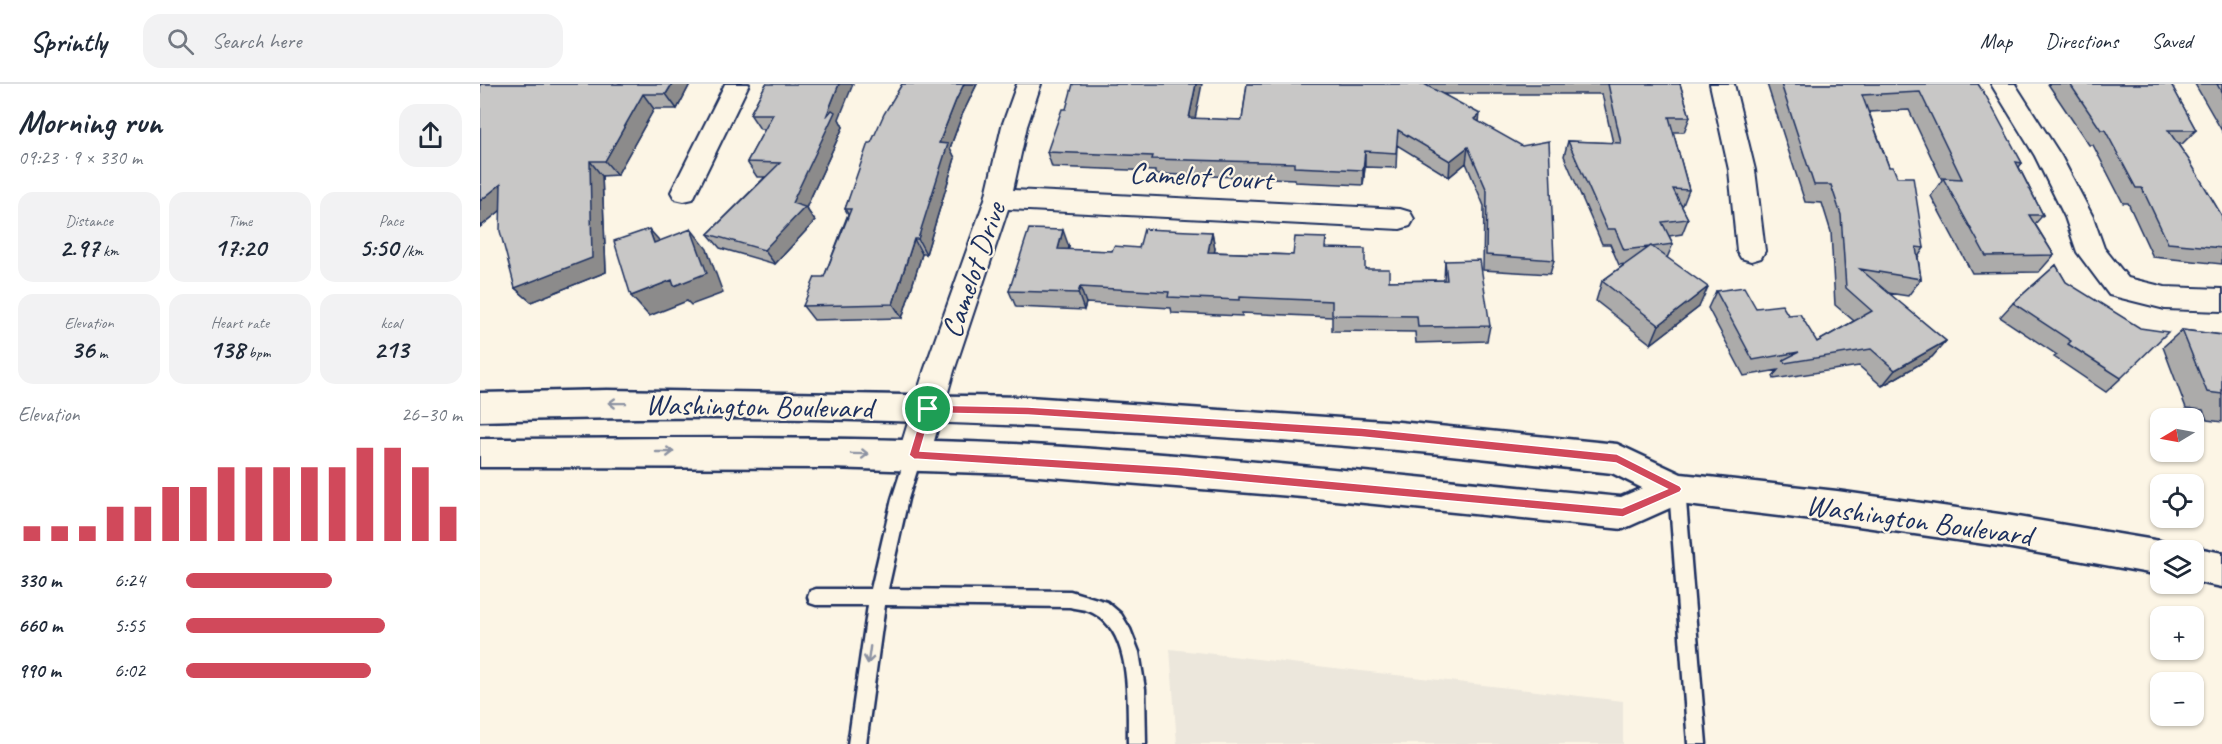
<!DOCTYPE html>
<meta charset="utf-8">
<style>
:root{--surface:#fff;--page:#f2f2f3;--text:#1f2937;--muted:#747a83;--line:#e0e1e3;--accent:#d1495b}
body{margin:0;font-family:Caveat,sans-serif;background:var(--page);color:var(--text);height:100vh;display:flex;flex-direction:column;font-size:22px;white-space:nowrap}
*{box-sizing:border-box;margin:0}
p{font-size:20px;color:var(--muted)}
.icon{flex:none;width:33px;height:33px;fill:none;stroke:currentColor;stroke-width:2;stroke-linecap:round;stroke-linejoin:round}
.map{position:relative;flex:1;overflow:hidden}
.side{display:flex;flex-direction:column;background:var(--surface);width:480px}
.side>*{flex:none}
.needle{width:39px;rotate:260deg}
.fabs{position:absolute;left:1670px;top:324px;display:grid;gap:12px}
.fabs a{display:grid;place-items:center;width:54px;height:54px;border-radius:12px;background:var(--surface);box-shadow:0 2px 4px #0004;font-size:30px}
.pin{position:absolute;display:grid;place-items:center;width:51px;height:51px;color:#fff;margin:-26px;border:3px solid #fff;border-radius:50%;box-shadow:0 2px 6px #0007}
.round{display:grid;place-items:center;flex:none;width:63px;height:63px;border-radius:18px;background:var(--page)}
.headline{display:flex;align-items:center;justify-content:space-between;height:102px;padding:0 18px}
h1{font-size:33px;font-weight:700;line-height:45px}
.figures{display:grid;grid-template-columns:repeat(3,1fr);gap:9px;height:102px;padding:6px 18px}
.figures div{display:grid;align-content:center;border-radius:15px;background:var(--page);text-align:center}
.figures b{font-size:26px;font-weight:700}
.figures small{font-size:16px;font-weight:400}
.figures p{font-size:16px}
.chart{height:168px;padding:12px 18px}
.chart p{display:flex;justify-content:space-between}
.chart svg{width:100%;height:108px;margin-top:6px;stroke:var(--accent);stroke-width:6}
ul{padding:0 18px;list-style:none;font-size:20px}
li{display:grid;grid-template-columns:96px 72px 1fr;align-items:center;height:45px}
li i{height:15px;border-radius:8px;background:var(--accent)}
header{display:flex;align-items:center;gap:36px;box-sizing:border-box;height:84px;padding:0 30px;background:var(--surface);border-bottom:2px solid var(--line)}
header strong{font-size:28px}
nav{display:flex;gap:33px;margin-inline-start:auto;font-size:21px}
.search{width:420px;height:54px;background:var(--page);display:flex;align-items:center;gap:15px;box-sizing:border-box;padding:0 21px;border-radius:18px;color:var(--muted);font-size:22px}
main{display:flex;flex:1;min-height:0}
.map>svg:first-child{display:block}
.built{fill:#ece7dc}
.lines{fill:none;stroke-linecap:round;stroke-linejoin:round}
.service-casing{stroke:#1b2f5e;stroke-width:5}
.minor-casing{stroke:#1b2f5e;stroke-width:4}
.secondary-casing{stroke:#1b2f5e;stroke-width:5}
.service{fill:#fcf5e5;fill-rule:evenodd}
.minor{fill:#fcf5e5;fill-rule:evenodd}
.secondary{fill:#fcf5e5;fill-rule:evenodd}
.wall{fill:#acabaa;stroke:#1b2f5e;stroke-width:1.5}
.shaded-wall{fill:#8c8b8b;stroke:#1b2f5e;stroke-width:1.5}
.building{fill:#c8c7c6;stroke:#1b2f5e;stroke-width:1.5}
.oneway{stroke:#8c92a2}
.route{fill:#d1495b;stroke:#fff;stroke-width:1.5;fill-rule:evenodd}
.labels{text-anchor:middle;dominant-baseline:central;stroke-width:4.5;stroke-linejoin:round;paint-order:stroke}
.street-label{font-size:30px;fill:#1b2f5e;stroke:#fcf5e5}
</style>
<header>
<strong>Sprintly</strong>
<div class="search"><svg class="icon" aria-label="search" viewBox="0 0 24 24"><circle cx="10" cy="10" r="6"/><path d="M15 15l6 6"/></svg>Search here</div>
<nav><a>Map</a><a>Directions</a><a>Saved</a></nav>
</header>
<main>
<section class="side">
<div class="headline"><div><h1>Morning run</h1><p>09:23 · 9 × 330 m</p></div><a class="round"><svg class="icon" aria-label="share" viewBox="0 0 24 24"><path d="M12 15V3M7 8l5-5 5 5M5 13v7h14v-7"/></svg></a></div>
<div class="figures">
<div><p>Distance</p><b>2.97<small> km</small></b></div>
<div><p>Time</p><b>17:20</b></div>
<div><p>Pace</p><b>5:50<small> /km</small></b></div>
</div>
<div class="figures">
<div><p>Elevation</p><b>36<small> m</small></b></div>
<div><p>Heart rate</p><b>138<small> bpm</small></b></div>
<div><p>kcal</p><b>213</b></div>
</div>
<div class="chart"><p><span>Elevation</span>26–30 m</p>
<svg viewBox="0 0 160 44" preserveAspectRatio="none"><path d="M5 44V38M15 44V38M25 44V38M35 44V30M45 44V30M55 44V22M65 44V22M75 44V14M85 44V14M95 44V14M105 44V14M115 44V14M125 44V6M135 44V6M145 44V14M155 44V30"/></svg>
</div>
<ul>
<li><b>330 m</b>6:24<i style="width:53%"></i></li>
<li><b>660 m</b>5:55<i style="width:72%"></i></li>
<li><b>990 m</b>6:02<i style="width:67%"></i></li>
</ul>
</section>
<div class="map">
<svg width="1742" height="660" viewBox="0 0 1742 660">
<rect width="100%" height="100%" fill="#fcf5e5"/>
<filter id="ink" filterUnits="userSpaceOnUse"><feTurbulence type="fractalNoise" baseFrequency=".0167" numOctaves="2"/><feDisplacementMap in="SourceGraphic" scale="12" xChannelSelector="R" yChannelSelector="G"/><feConvolveMatrix kernelMatrix="1 2 1 2 8 2 1 2 1" color-interpolation-filters="sRGB"/></filter>
<g filter="url(#ink)">
<path class="built" d="M 690,565 L 1143,617 L 1143,660 L 697,660 Z"/>
<g class="lines">
<defs>
<path id="service" d="M 434,364 L 439,366 L 442,371 L 428,415 L 408,505 L 590,507 L 627,518 L 641,530 L 650,545 L 659,568 L 665,605 L 666,660 L 648,660 C 647,622 654,549 613,529 C 606,525 597,525 590,523 L 405,521 L 386,660 L 368,660 L 388,521 L 336,521 L 330,519 L 328,513 L 330,507 L 336,505 L 391,505 L 412,415 L 426,371 L 429,366 Z
M 1197,398 L 1203,400 L 1205,405 L 1226,660 L 1208,660 L 1189,405 L 1191,400 Z"/>
<path id="minor" d="M 245,0 L 269,0 L 213,115 L 204,117 L 195,115 L 191,108 Z
M 537,0 L 561,0 L 547,42 L 533,106 L 920,125 L 930,128 L 934,135 L 930,142 L 920,145 L 528,125 L 474,287 L 450,371 L 445,381 L 434,385 L 423,381 L 418,371 L 444,287 L 505,115 L 522,42 Z
M 1230,0 L 1254,0 L 1275,86 L 1285,167 L 1281,174 L 1271,177 L 1261,174 L 1257,167 L 1249,86 Z
M 1511,0 L 1535,0 L 1581,72 L 1613,133 L 1624,164 L 1648,194 L 1685,203 L 1742,205 L 1742,227 L 1685,225 L 1629,211 L 1597,168 L 1585,133 L 1555,72 Z"/>
<path id="secondary" d="M 127,306 L 548,313 L 919,338 L 1137,360 L 1201,390 L 1357,407 L 1526,431 L 1680,457 L 1693,462 L 1695,466 L 1680,466 L 1680,491 L 1526,463 L 1357,439 L 1199,420 L 1143,445 L 835,414 L 534,390 L 350,384 L 0,383 L 0,355 C 178,355 357,351 534,360 C 737,371 939,394 1141,413 L 1162,404 L 1132,389 C 1061,381 989,372 917,366 C 612,341 306,327 0,337 L 0,309 Z
M 1713,463 L 1742,469 L 1742,503 L 1713,497 L 1713,466 L 1704,466 Z"/>
</defs>
<use href="#service" class="service-casing"/>
<use href="#minor" class="minor-casing"/>
<use href="#secondary" class="secondary-casing"/>
<use href="#service" class="service"/>
<use href="#minor" class="minor"/>
<use href="#secondary" class="secondary"/>
</g>
<path class="wall" d="M 0,0 L 210,0 L 197,25 L 174,25 L 137,91 L 122,92 L 126,188 L 51,218 L 35,204 L 21,126 L 0,143 Z
M 286,0 L 359,35 L 363,43 L 326,124 L 335,137 L 295,180 L 240,164 L 228,150 L 285,93 L 277,93 L 267,78 L 285,45 L 280,45 L 270,30 Z
M 422,0 L 497,0 L 482,31 L 470,64 L 475,74 L 446,170 L 442,170 L 422,234 L 334,236 L 323,222 L 344,193 L 368,130 L 365,125 L 391,59 Z
M 767,0 L 1200,0 L 1210,33 L 1204,48 L 1193,48 L 1209,106 L 1203,121 L 1201,121 L 1208,135 L 1202,150 L 1189,152 L 1193,160 L 1187,174 L 1219,223 L 1171,260 L 1116,217 L 1122,197 L 1145,180 L 1139,181 L 1130,160 L 1122,160 L 1084,72 L 1088,57 L 1133,59 L 1122,10 L 964,10 L 999,38 L 1074,176 L 1070,190 L 1003,186 L 1004,122 L 986,79 L 969,93 L 917,61 L 916,84 L 885,83 L 883,101 L 815,98 L 815,95 L 675,90 L 675,87 L 572,83 L 567,68 L 715,35 L 762,36 Z
M 1287,0 L 1498,0 L 1542,79 L 1539,83 L 1563,131 L 1555,140 L 1574,171 L 1559,188 L 1492,189 L 1451,112 L 1462,96 L 1429,26 L 1389,28 L 1409,83 L 1444,164 L 1438,173 L 1441,195 L 1428,212 L 1408,209 L 1466,257 L 1452,273 L 1402,302 L 1379,282 L 1294,295 L 1293,292 L 1298,286 L 1264,292 L 1228,224 L 1236,207 L 1276,224 L 1308,231 L 1337,258 L 1374,237 L 1355,221 L 1351,148 L 1342,119 L 1325,118 Z
M 1568,0 L 1691,0 L 1716,46 L 1702,60 L 1698,60 L 1742,132 L 1742,180 L 1673,173 L 1648,119 L 1643,119 L 1613,61 L 1609,61 Z
M 1715,0 L 1742,0 L 1742,47 Z
M 732,148 L 735,165 L 734,168 L 813,171 L 846,154 L 846,164 L 909,197 L 964,196 L 965,177 L 1010,242 L 1007,257 L 936,259 L 935,248 L 852,247 L 852,233 L 762,229 L 762,232 L 692,229 L 691,224 L 606,219 L 604,226 L 536,223 L 529,207 L 589,163 L 588,166 L 632,167 L 659,164 Z
M 1576,181 L 1641,294 L 1626,308 L 1574,273 L 1577,271 L 1520,233 L 1533,219 Z
M 1702,246 L 1742,251 L 1742,338 L 1727,336 L 1723,326 L 1706,324 L 1683,263 Z"/>
<path class="shaded-wall" d="M 192,0 L 210,0 L 197,25 L 186,10 Z
M 359,0 L 373,0 L 359,35 L 363,43 L 326,124 L 335,137 L 295,180 L 284,166 L 312,119 Z
M 484,0 L 497,0 L 482,31 L 470,64 L 475,74 L 446,170 L 438,155 L 459,59 L 476,16 Z
M 716,0 L 722,0 L 712,50 L 709,34 Z
M 163,10 L 174,25 L 137,91 L 125,77 Z
M 1000,30 L 998,46 L 994,35 Z
M 988,63 L 986,79 L 969,93 L 970,77 Z
M 885,67 L 885,83 L 883,101 L 883,86 Z
M 110,77 L 122,92 L 126,188 L 51,218 L 35,204 Z
M 21,100 L 36,114 L 0,143 L 0,117 Z
M 169,145 L 187,165 L 174,159 Z
M 211,145 L 227,165 L 243,209 L 211,221 L 207,217 L 169,232 L 151,212 L 192,196 Z
M 583,146 L 589,163 L 584,182 L 578,165 Z
M 732,148 L 735,165 L 731,184 L 728,168 Z
M 434,155 L 442,170 L 422,234 L 413,220 Z
M 600,203 L 606,219 L 604,226 L 598,209 Z
M 1228,203 L 1219,223 L 1171,260 L 1179,241 Z
M 1466,257 L 1452,273 L 1402,302 L 1415,286 Z"/>
<path class="building" d="M 0,0 L 192,0 L 186,10 L 163,10 L 125,77 L 110,77 L 112,174 L 35,204 L 20,147 L 21,100 L 0,117 Z
M 286,0 L 359,0 L 346,33 L 352,26 L 355,28 L 312,119 L 325,123 L 284,166 L 228,150 L 300,79 L 267,78 L 293,30 L 270,30 Z
M 422,0 L 484,0 L 476,16 L 459,59 L 468,60 L 438,155 L 434,155 L 413,220 L 323,222 L 335,193 L 344,193 L 371,125 L 365,125 L 388,59 L 391,59 L 404,30 Z
M 593,0 L 716,0 L 709,34 L 762,36 L 767,0 L 944,0 L 1000,30 L 994,35 L 1042,62 L 1069,57 L 1074,176 L 1006,171 L 1007,107 L 988,63 L 970,77 L 918,46 L 916,69 L 885,67 L 883,86 L 814,83 L 814,79 L 672,75 L 673,72 L 567,68 L 582,25 L 586,25 Z
M 1128,0 L 1200,0 L 1210,33 L 1189,33 L 1209,106 L 1193,105 L 1208,135 L 1182,138 L 1193,160 L 1172,163 L 1171,162 L 1169,163 L 1144,166 L 1135,145 L 1127,145 L 1088,57 L 1141,59 Z
M 1301,0 L 1498,0 L 1506,12 L 1542,79 L 1536,78 L 1563,131 L 1549,131 L 1574,171 L 1506,172 L 1463,94 L 1482,95 L 1440,8 L 1382,11 L 1409,83 L 1413,83 L 1417,93 L 1433,93 L 1444,164 L 1436,163 L 1441,195 L 1380,185 L 1466,257 L 1415,286 L 1391,265 L 1305,279 L 1303,276 L 1319,268 L 1273,276 L 1236,207 L 1264,203 L 1276,224 L 1302,221 L 1308,231 L 1320,230 L 1337,258 L 1392,227 L 1366,204 L 1361,131 L 1351,101 L 1334,101 Z
M 1590,0 L 1691,0 L 1716,46 L 1688,46 L 1709,76 L 1742,132 L 1742,164 L 1688,159 L 1662,104 L 1656,104 L 1625,46 L 1621,46 Z
M 1737,0 L 1742,0 L 1742,9 Z
M 169,145 L 174,159 L 211,145 L 227,189 L 194,202 L 192,196 L 151,212 L 134,157 Z
M 549,145 L 583,146 L 578,165 L 632,167 L 634,162 L 659,164 L 664,145 L 732,148 L 728,168 L 813,171 L 815,153 L 846,154 L 845,164 L 885,165 L 885,185 L 909,185 L 909,197 L 967,196 L 965,177 L 1000,176 L 1010,242 L 938,243 L 937,232 L 852,231 L 852,217 L 760,213 L 760,216 L 688,213 L 689,208 L 600,203 L 598,209 L 529,207 Z
M 1171,162 L 1228,203 L 1179,241 L 1122,197 Z
M 1576,181 L 1586,198 L 1660,244 L 1688,248 L 1641,294 L 1588,260 L 1591,257 L 1533,219 Z
M 1702,246 L 1742,251 L 1742,310 L 1727,308 Z"/>
<defs><path id="oneway-shaft" d="M-6 0H5M1.5-3L5.5 0L1.5 3" fill="none" stroke-width="1.6" stroke-linecap="round" stroke-linejoin="round" transform="scale(1.5)"/></defs>
<g class="oneway">
<use href="#oneway-shaft" transform="translate(137 319) rotate(-179)"/>
<use href="#oneway-shaft" transform="translate(185 368)"/>
<use href="#oneway-shaft" transform="translate(380 370) rotate(1)"/>
<use href="#oneway-shaft" transform="translate(389 571) rotate(98)"/>
</g>
</g>
<path class="route" d="M 448,321 L 548,323 L 882,344 L 1137,370 L 1200,402 L 1202,405 L 1200,408 L 1143,433 L 698,392 L 434,375 L 429,371 L 443,325 ZM 451,329 L 548,331 L 882,353 L 1136,379 L 1187,405 L 1142,424 L 698,383 L 440,367 Z"/>
<g class="labels">
<g class="street-label">
<text transform="translate(721 92) rotate(3)">Camelot Court</text>
<text transform="translate(493 186) rotate(-71)">Camelot Drive</text>
<text transform="translate(279 322) rotate(1)">Washington Boulevard</text>
<text transform="translate(1439 436) rotate(8)">Washington Boulevard</text>
</g>
</g>
</svg>
<div class="fabs">
<a><svg class="needle" viewBox="-14 -14 28 28"><path d="M0-13l5 13h-10z" fill="#e53935"/><path d="M0 13l5-13h-10z" fill="#747a83"/></svg></a>
<a><svg class="icon" aria-label="locate" viewBox="0 0 24 24"><circle cx="12" cy="12" r="6"/><path d="M12 2v4M12 18v4M2 12h4M18 12h4"/></svg></a>
<a><svg class="icon" aria-label="layers" viewBox="0 0 24 24"><path d="M12 4l9 5-9 5-9-5zM3 14l9 5 9-5"/></svg></a>
<a>+</a>
<a>−</a>
</div>
<div class="pin" style="left:448px;top:325px;background:#1e9e55"><svg class="icon" aria-label="arrive" viewBox="0 0 24 24"><path d="M6 21V4h12l-3 4 3 4H6"/></svg></div>
</div>
</main>
